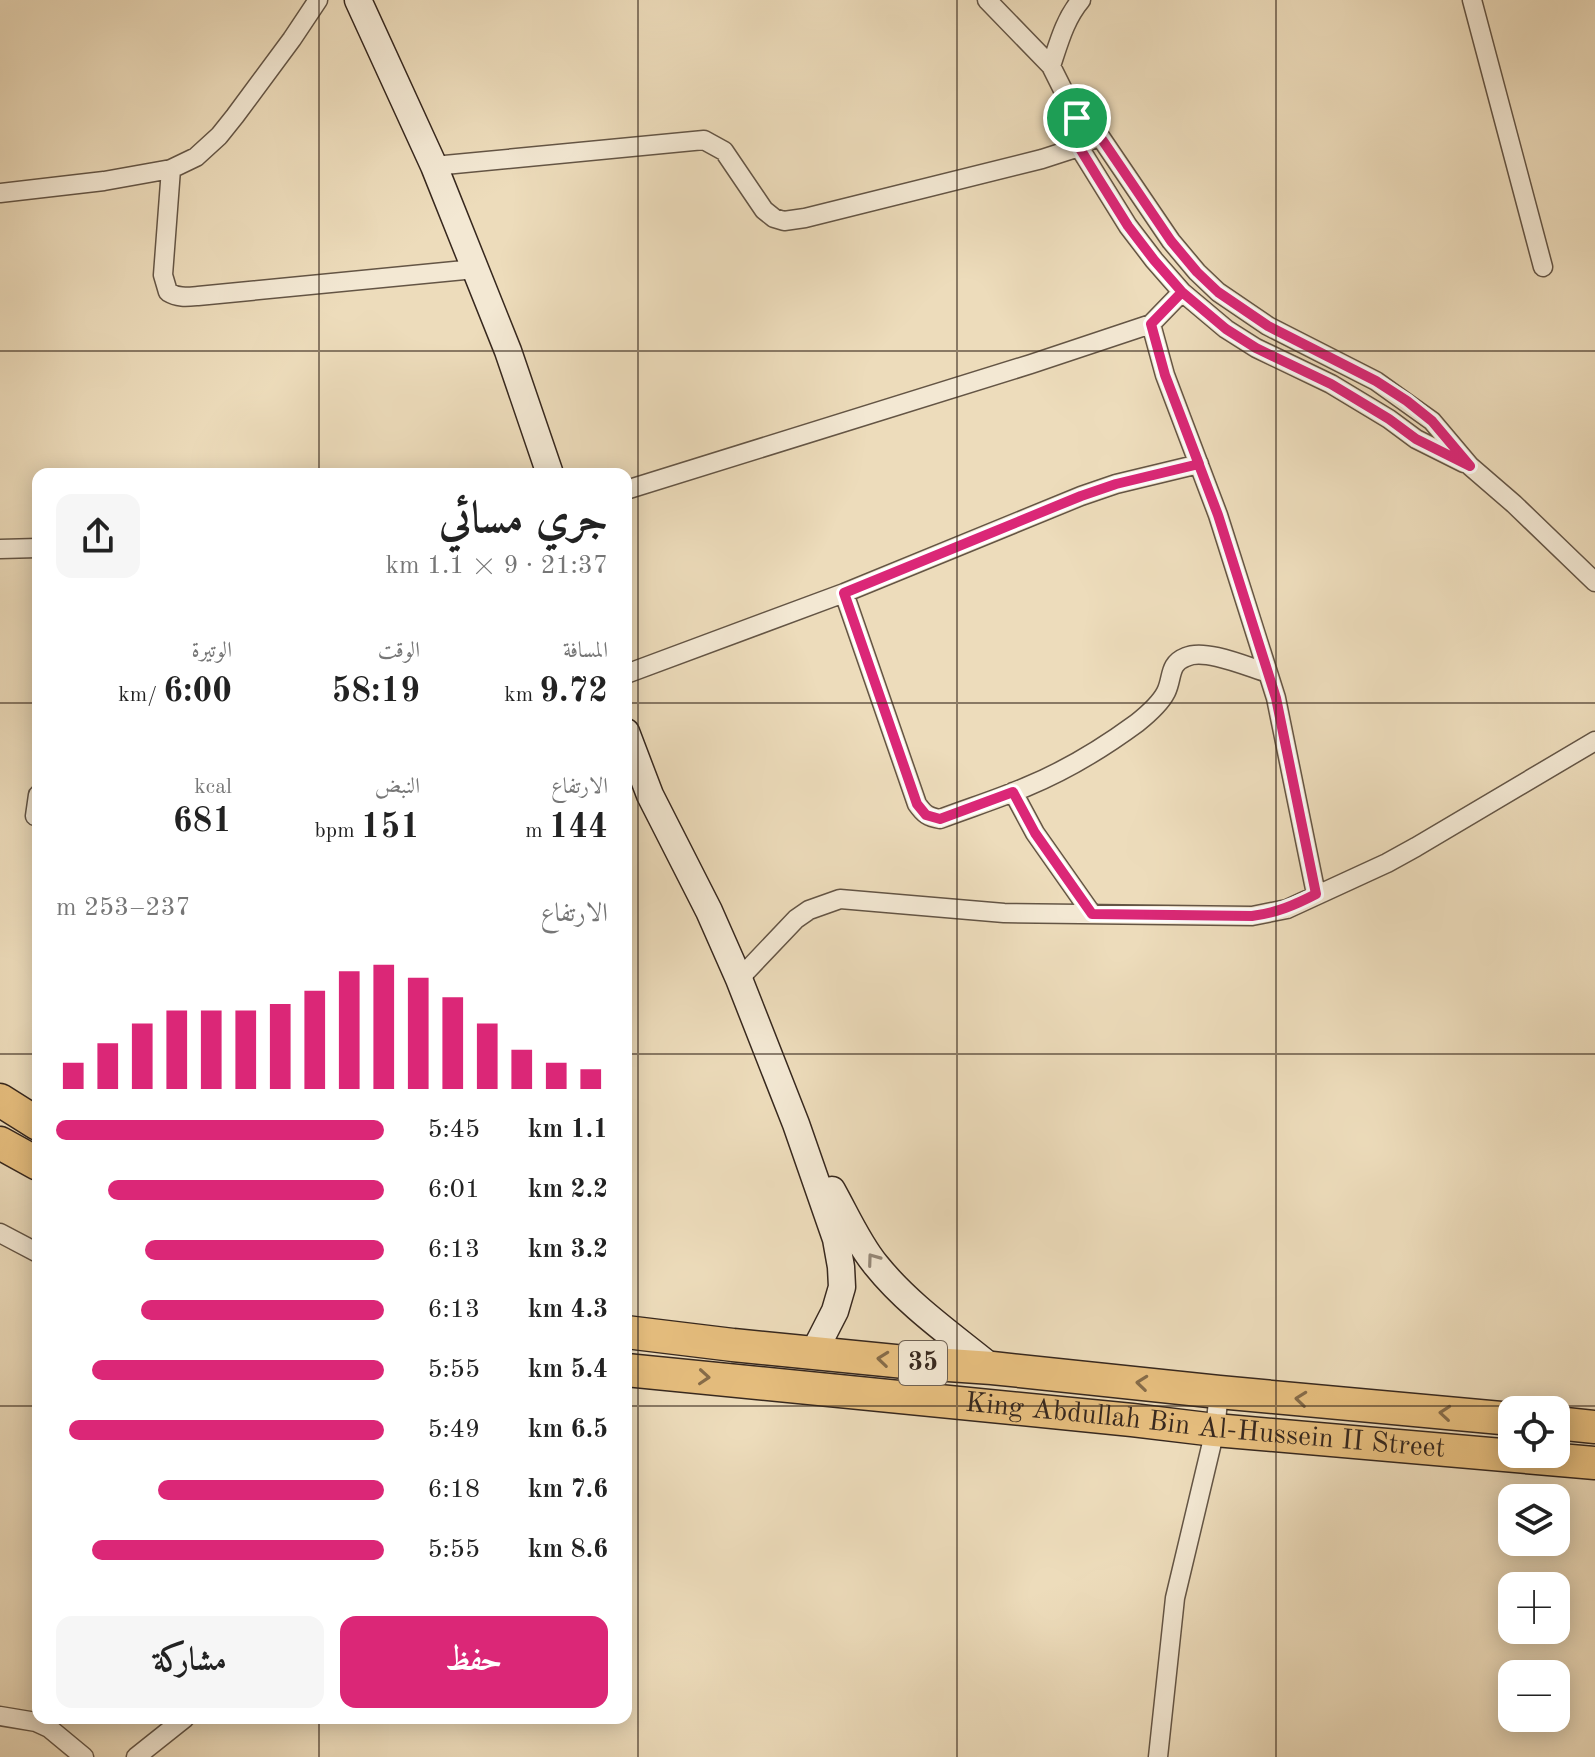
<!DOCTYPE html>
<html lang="ar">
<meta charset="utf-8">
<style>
:root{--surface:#fff;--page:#f6f6f6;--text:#222;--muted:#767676;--accent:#db2777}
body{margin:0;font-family:"Old Standard TT",Amiri,serif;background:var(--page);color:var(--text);direction:rtl;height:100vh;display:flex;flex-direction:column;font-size:30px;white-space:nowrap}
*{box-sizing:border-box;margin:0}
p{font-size:26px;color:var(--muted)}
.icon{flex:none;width:44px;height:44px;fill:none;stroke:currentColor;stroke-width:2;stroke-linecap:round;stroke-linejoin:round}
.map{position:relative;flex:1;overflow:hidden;direction:ltr}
.sheet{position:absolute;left:32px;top:468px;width:600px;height:1256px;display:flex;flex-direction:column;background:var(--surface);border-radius:16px;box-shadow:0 4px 20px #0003;direction:rtl}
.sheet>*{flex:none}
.buttons{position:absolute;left:1498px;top:1396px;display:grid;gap:16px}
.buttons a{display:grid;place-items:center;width:72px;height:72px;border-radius:16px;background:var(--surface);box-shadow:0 4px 20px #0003;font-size:40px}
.pin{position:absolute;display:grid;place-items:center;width:68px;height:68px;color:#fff;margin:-34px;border:4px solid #fff;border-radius:50%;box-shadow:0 2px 8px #0007}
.round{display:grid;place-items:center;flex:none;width:84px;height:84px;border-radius:16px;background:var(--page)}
.summary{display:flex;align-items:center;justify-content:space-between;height:136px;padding:0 24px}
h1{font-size:44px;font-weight:600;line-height:60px}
.stats{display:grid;grid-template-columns:repeat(3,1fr);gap:12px;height:136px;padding:8px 24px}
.stats div{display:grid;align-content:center}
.stats b{font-size:34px;font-weight:600}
.stats small{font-size:22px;font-weight:400}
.stats p{font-size:22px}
.chart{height:224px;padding:16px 24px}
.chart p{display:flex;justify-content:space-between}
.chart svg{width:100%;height:144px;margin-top:8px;stroke:var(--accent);stroke-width:6}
.cta{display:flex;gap:16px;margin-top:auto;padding:16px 24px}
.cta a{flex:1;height:92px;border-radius:16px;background:var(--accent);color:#fff;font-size:32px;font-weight:600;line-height:92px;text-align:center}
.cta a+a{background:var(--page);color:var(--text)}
ul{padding:0 24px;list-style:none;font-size:26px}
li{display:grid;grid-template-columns:128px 96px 1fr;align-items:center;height:60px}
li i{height:20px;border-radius:10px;background:var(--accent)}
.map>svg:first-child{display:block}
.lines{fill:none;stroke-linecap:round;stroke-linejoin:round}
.street-casing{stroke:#645545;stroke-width:21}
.secondary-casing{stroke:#37281e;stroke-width:29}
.highway-casing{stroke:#37281e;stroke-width:35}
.street{stroke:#f3e8d3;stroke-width:18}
.secondary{stroke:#f3e8d3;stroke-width:26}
.highway{stroke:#e6be7e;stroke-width:32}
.oneway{stroke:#958878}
.oneway2{stroke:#866c49}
.route-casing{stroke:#fff;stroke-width:16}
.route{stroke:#db2777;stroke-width:10}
.grid{fill:none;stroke:#37281e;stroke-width:2;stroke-opacity:0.55}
.labels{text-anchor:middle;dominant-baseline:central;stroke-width:6;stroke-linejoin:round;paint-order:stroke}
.shield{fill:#f3e8d3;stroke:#6f6254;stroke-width:2}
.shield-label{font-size:26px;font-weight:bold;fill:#37281e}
.street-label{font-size:28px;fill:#37281e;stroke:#f3e8d3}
</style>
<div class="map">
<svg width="1595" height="1757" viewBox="0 0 1595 1757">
<rect width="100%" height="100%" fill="#eddcbb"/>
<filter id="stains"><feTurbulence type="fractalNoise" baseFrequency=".0025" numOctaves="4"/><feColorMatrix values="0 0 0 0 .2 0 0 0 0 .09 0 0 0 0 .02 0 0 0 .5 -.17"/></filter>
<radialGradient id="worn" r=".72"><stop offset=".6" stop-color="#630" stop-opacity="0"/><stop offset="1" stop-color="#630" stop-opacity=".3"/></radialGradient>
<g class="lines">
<defs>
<path id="street" d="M 987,0 L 1051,66 L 1077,118 L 1079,147 L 1128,226 L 1154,260 L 1182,292 L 1226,329 L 1256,348 L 1331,384 L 1389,419 L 1416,439 L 1464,463
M 1472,0 L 1543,267
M 1051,66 C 1059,42 1065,19 1081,0
M 1077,118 L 1099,135 L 1171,241 L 1197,272 L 1218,292 L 1268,326 L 1376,381 L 1432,421 L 1470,466 L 1514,504 L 1595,582
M 434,166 L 704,140 L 724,151 L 764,210 L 774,218 L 784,221 L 805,218 L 1042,159 L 1079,147 L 1099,135
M 171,169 L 163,275 L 168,292 C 178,298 186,297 198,296 L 475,269
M 0,193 L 104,181 L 171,169 L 196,157 L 219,136 L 235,116 L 292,39 L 318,0
M 1182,292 L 1151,324 L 1165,375 L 1218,515 L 1276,698 L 1316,894
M 626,490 L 1031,364 L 1151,324
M 0,549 L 38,548
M 844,593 L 917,804 C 924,814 928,817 940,819 C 969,808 998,799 1026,787 C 1065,771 1103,748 1137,723 C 1147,715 1160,704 1166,692 C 1173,678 1168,664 1186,657 C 1205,648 1248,667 1268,673
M 626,674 L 844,593 L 1081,496 L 1116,484 L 1199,464
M 1013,792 L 1035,833 L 1092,914
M 35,816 L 38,795
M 739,979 L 796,919 L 809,910 L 840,899 L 1004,913 L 1252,916 L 1287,909 L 1387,863 L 1416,847 L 1595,741
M 0,1233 L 38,1253
M 0,1716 L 36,1722 L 49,1728 L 84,1757
M 136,1757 L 185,1718
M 1158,1757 L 1175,1598 L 1215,1430 L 1219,1392"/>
<path id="secondary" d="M 358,0 L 434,166 L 508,351 L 550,474
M 626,732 L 650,795 L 709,911 L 739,979 L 796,1124 L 836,1239 L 841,1267 L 842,1287 L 835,1311 L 814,1352
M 832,1190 C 846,1215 858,1243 876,1265 C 908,1305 953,1336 992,1368"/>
<g id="highway">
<path d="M 0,1100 L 38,1124"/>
<path d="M 0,1143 L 38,1164"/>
<path d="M 626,1332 L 733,1345 L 905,1362 L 992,1368 L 1219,1392 L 1512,1419"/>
<path id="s1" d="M 626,1370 L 1132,1420 L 1215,1430 L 1595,1463"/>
<path d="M 1556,1423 L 1595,1427"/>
</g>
</defs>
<use href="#street" class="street-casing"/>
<use href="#secondary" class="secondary-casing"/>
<use href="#highway" class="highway-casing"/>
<use href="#street" class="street"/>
<use href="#secondary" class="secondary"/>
<use href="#highway" class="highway"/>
</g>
<defs><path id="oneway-chevron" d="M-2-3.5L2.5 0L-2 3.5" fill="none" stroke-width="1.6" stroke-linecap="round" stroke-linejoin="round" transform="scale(2)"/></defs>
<use class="oneway" href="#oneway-chevron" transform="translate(873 1259) rotate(-126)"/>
<g class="oneway2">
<use href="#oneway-chevron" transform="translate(883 1359) rotate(-174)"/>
<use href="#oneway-chevron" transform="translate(704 1377) rotate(4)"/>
<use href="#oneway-chevron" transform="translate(1142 1383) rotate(-174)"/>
<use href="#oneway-chevron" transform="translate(1301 1399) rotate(-174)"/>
<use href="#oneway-chevron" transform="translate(1445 1413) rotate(-175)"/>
</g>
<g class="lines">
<defs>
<path id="route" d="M 1077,118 L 1079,147 L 1098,178 L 1128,226 L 1154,260 L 1182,292 L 1151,324 L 1165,375 L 1218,515 L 1276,698 L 1316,894 C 1295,905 1276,913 1252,916 L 1092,914 L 1035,833 L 1013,792 L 940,819 L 926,815 L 917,804 L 844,593 L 1081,496 L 1116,484 L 1199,464 L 1165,375 L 1151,324 L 1182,292 L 1226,329 L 1256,348 L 1331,384 L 1389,419 L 1416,439 L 1470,466 L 1432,421 L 1407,401 L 1376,381 L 1268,326 L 1218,292 L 1197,272 L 1171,241 L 1099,135 L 1077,118"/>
</defs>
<use href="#route" class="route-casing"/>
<use href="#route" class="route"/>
</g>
<path class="grid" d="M 319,0 L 319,474M 638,0 L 638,1757M 957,0 L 957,1757M 1276,0 L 1276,1757M 0,351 L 1595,351M 0,703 L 38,703M 626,703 L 1595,703M 0,1054 L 38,1054M 626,1054 L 1595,1054M 0,1406 L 38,1406M 626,1406 L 1595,1406M 319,1718 L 319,1757"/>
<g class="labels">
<rect class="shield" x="899" y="1341" width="48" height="44" rx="6"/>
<g class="shield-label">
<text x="923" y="1363">35</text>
</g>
<g class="street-label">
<text stroke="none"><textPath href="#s1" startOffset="582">King Abdullah Bin Al-Hussein II Street</textPath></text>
</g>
</g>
<rect width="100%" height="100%" filter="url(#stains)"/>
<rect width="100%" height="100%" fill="url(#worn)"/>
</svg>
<div class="buttons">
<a><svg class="icon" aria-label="locate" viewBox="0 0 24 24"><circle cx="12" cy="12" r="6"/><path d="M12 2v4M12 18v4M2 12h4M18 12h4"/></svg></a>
<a><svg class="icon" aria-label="layers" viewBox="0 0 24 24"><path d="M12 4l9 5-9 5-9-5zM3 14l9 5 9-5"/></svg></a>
<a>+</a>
<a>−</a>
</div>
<div class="pin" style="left:1077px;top:118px;background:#1e9e55"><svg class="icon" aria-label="arrive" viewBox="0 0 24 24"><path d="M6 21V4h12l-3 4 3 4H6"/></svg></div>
<section class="sheet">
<div class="summary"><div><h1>جري مسائي</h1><p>21:37 · 9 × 1.1 km</p></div><a class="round"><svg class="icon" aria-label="share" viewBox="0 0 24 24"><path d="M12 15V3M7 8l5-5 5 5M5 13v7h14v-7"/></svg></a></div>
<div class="stats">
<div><p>المسافة</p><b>9.72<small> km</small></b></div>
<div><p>الوقت</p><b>58:19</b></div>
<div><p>الوتيرة</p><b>6:00<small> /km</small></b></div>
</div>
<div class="stats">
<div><p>الارتفاع</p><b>144<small> m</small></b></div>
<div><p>النبض</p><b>151<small> bpm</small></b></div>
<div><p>kcal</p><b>681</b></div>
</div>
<div class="chart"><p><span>الارتفاع</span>237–253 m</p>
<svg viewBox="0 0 160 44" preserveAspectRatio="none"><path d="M5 44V36M15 44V30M25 44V24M35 44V20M45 44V20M55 44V20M65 44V18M75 44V14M85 44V8M95 44V6M105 44V10M115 44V16M125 44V24M135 44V32M145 44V36M155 44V38"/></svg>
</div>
<ul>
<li><b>1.1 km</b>5:45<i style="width:100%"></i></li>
<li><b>2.2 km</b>6:01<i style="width:84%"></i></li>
<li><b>3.2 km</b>6:13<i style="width:73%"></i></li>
<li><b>4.3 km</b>6:13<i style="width:74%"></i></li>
<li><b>5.4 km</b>5:55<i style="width:89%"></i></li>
<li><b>6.5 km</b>5:49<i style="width:96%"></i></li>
<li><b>7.6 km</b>6:18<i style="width:69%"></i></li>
<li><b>8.6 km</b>5:55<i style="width:89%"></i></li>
</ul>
<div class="cta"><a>حفظ</a><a>مشاركة</a></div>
</section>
</div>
